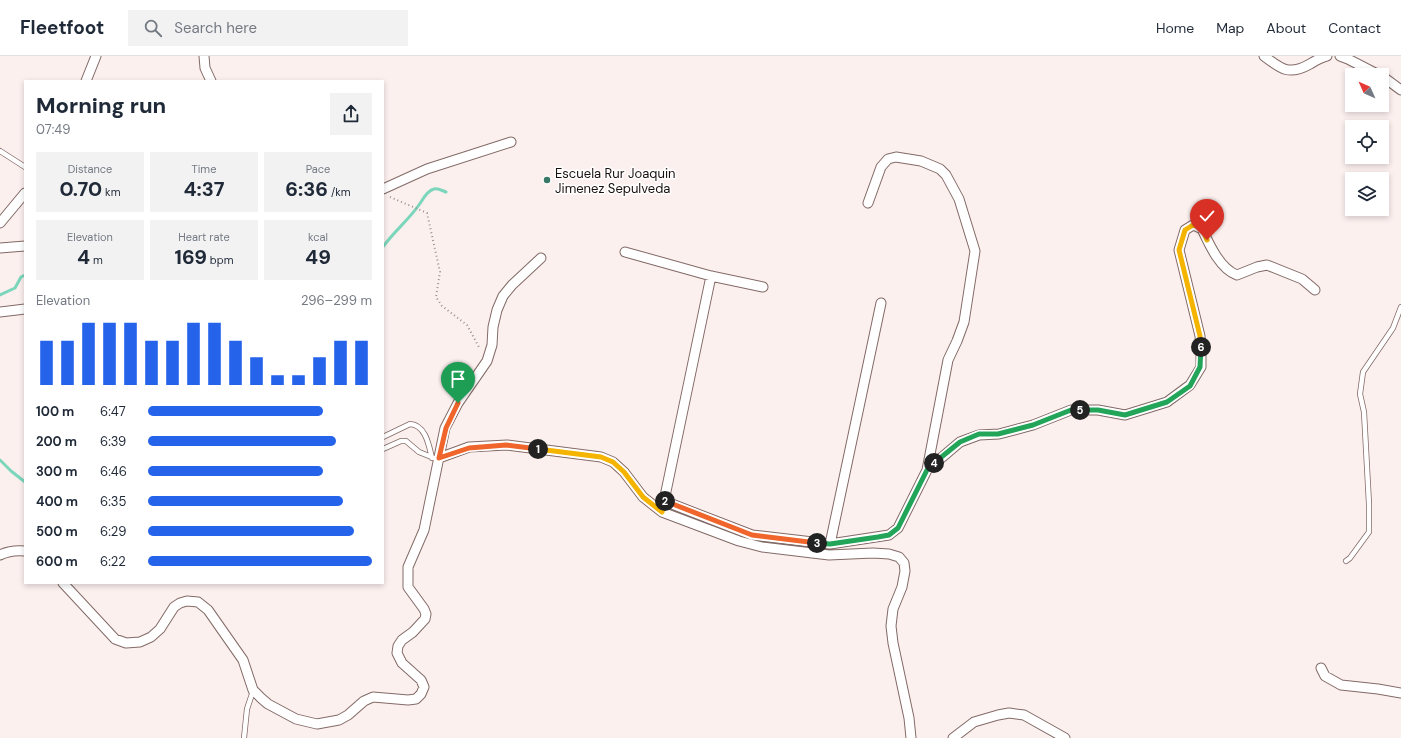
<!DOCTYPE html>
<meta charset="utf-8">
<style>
:root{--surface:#fff;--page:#f2f2f3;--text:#1f2937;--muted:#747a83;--line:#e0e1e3;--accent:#2563eb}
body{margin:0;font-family:"DM Sans",sans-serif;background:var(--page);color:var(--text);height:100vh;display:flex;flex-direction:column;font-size:15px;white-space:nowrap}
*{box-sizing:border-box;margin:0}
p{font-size:13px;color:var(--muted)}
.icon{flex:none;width:22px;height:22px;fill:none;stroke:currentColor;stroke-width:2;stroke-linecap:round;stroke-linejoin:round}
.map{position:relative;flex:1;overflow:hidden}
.panel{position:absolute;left:24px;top:24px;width:360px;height:504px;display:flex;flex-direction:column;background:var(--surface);border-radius:0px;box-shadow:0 2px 6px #0003}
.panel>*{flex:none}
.needle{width:26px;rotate:315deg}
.fabs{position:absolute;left:1345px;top:12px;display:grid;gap:8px}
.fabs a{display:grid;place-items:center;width:44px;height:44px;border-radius:0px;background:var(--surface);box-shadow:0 2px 6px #0003;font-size:20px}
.pin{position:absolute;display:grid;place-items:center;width:34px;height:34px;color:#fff;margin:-41px -17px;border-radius:50% 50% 50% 0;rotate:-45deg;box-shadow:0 0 4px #0007}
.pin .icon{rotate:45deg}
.km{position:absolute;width:20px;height:20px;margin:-10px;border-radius:50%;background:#222;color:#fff;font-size:11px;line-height:20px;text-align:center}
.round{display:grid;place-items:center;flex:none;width:42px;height:42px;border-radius:0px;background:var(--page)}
.overview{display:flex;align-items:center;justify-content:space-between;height:68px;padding:0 12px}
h1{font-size:22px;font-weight:800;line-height:30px}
.figures{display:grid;grid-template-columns:repeat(3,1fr);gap:6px;height:68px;padding:4px 12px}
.figures div{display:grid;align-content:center;border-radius:0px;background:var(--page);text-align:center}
.figures b{font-size:20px;font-weight:800}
.figures small{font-size:11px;font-weight:400}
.figures p{font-size:11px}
.chart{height:112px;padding:8px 12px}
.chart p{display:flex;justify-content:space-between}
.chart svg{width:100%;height:72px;margin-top:4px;stroke:var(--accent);stroke-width:6}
ul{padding:0 12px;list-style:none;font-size:13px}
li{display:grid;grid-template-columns:64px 48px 1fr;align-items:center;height:30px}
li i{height:10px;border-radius:5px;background:var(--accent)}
header{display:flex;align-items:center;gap:24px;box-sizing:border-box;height:56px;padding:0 20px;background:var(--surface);border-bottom:1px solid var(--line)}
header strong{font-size:19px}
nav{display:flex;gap:22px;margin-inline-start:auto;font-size:14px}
.search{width:280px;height:36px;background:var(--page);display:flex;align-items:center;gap:10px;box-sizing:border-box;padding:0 14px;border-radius:0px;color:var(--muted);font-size:15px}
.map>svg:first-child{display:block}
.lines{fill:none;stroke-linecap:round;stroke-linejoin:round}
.stream{stroke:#7bd6bc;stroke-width:3}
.lane-casing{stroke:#826a66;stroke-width:6}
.street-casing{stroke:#826a66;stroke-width:11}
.path{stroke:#9b908f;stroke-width:2;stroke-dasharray:1 3;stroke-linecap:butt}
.lane{stroke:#fff;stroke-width:4.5}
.street{stroke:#fff;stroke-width:9}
.split-1-casing{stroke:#fff;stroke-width:8}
.split-2-casing{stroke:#fff;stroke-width:8}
.split-3-casing{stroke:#fff;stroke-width:8}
.split-4-casing{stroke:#fff;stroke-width:8}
.split-5-casing{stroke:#fff;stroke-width:8}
.split-6-casing{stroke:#fff;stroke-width:8}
.split-7-casing{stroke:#fff;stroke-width:8}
.split-1{stroke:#f0652b;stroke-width:5}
.split-2{stroke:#f5b400;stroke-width:5}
.split-3{stroke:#f0652b;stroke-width:5}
.split-4{stroke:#22a559;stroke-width:5}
.split-5{stroke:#22a559;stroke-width:5}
.split-6{stroke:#22a559;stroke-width:5}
.split-7{stroke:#f5b400;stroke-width:5}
.poi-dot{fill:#387867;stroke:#fff;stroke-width:1.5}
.labels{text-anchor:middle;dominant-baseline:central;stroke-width:3;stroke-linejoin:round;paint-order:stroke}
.poi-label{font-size:13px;fill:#19100e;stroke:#fff;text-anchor:start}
</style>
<header>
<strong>Fleetfoot</strong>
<div class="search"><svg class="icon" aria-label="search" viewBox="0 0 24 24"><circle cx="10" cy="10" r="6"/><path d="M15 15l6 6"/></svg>Search here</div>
<nav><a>Home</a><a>Map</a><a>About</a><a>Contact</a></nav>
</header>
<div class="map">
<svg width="1401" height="682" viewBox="0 0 1401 682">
<rect width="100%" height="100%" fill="#fcf0ef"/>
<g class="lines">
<path class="stream" d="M 383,191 C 395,174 410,163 421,146 C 424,141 429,134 434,133 C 438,132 443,135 446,136
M 0,239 L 15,232 L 21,221 L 25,219
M 0,404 L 11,415 L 25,426"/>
<defs>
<path id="lane" d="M 0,95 L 25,111
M 383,381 L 410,368 C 426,369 429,390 432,402
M 383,393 L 401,385 L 406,385 L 419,396 L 434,402
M 1346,505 L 1350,502 L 1369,476 L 1369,448 L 1364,356 L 1360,338 L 1363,316 L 1393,272 L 1401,251
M 244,682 L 247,653 L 253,635"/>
<path id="street" d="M 204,0 L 205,12 L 211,25
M 1264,0 C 1281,13 1289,20 1310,8 C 1315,5 1321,1 1327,0
M 1340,0 L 1348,3 L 1379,19
M 1382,20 L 1401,34
M 86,25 L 96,0
M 383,133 L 427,113 L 511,86
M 868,147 L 881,111 L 888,103 L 896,101 L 921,105 L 940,113 L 946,119 L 959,143 L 975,195 L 964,266 L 957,285 L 948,304 L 927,414
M 0,167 L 25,137
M 0,192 L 25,190
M 625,196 L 711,220 L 763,231
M 711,220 L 664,445 L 752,479 L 830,488 L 889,479 L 898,472 L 927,414 L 960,386 L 979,379 L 999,378 L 1033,369 L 1071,354 L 1098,354 L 1125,359 L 1167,346 L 1190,329 L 1201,311 L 1201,296 L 1200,280 L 1179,194 L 1185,174 L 1193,169 L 1202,173 C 1209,188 1220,213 1237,219 L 1257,211 L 1267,209 L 1302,223 L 1315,234
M 0,256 L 25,253
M 439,402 L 469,391 L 507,389 L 601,401 L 613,406 L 624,416 L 643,441 L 662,456 L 739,485 L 762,491 L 829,499 L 873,497 L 889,498 L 899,501 L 904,507 L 905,515 L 902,531 L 893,553 L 891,570 L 893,587 L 909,662 L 911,682
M 830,488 L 881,247
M 0,499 C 8,495 16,494 25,495
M 63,527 L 115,583 L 126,587 L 140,586 L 151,581 L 160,573 L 174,551 L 180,547 L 187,545 L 198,546 L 208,554 L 243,604 L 253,634 L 261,642 L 268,648 L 296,663 L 317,668 L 339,664 L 348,659 L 364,645 L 373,641 L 408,644 L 416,643 L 421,638 L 424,631 L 421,624 L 402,607 L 397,597 L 398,590 L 402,584 L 413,576 L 425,563 L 426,558 L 424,553 L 408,531 L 408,511 L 424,474 L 445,372 L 458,347 L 487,305 L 492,289 L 493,271 L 497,254 L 503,240 L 512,229 L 541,202
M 1321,612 L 1325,620 L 1341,629 L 1378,633 L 1401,637
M 953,682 L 974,666 L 998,659 L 1009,657 L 1024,659 L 1065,682"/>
</defs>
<use href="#lane" class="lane-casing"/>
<use href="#street" class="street-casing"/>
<path class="path" d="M 390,141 L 427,157 L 440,216 L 436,241 L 442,250 L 467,269 L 480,293"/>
<use href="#lane" class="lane"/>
<use href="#street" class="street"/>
</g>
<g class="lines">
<defs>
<path id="split-1" d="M 458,347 L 446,372 L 439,402 L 469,392 L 506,389 L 538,393"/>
<path id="split-2" d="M 538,393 L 601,401 L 613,406 L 624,416 L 643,441 L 662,456 L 665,445"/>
<path id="split-3" d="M 665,445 L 752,479 L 817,487"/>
<path id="split-4" d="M 817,487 L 830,488 L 878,481 L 889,479 L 898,472 L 927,414 L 934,407"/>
<path id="split-5" d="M 934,407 L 960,386 L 979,378 L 998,378 L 1033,369 L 1071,354 L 1080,354"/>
<path id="split-6" d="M 1080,354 L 1098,354 L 1125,359 L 1167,346 L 1190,330 L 1200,311 L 1201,291"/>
<path id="split-7" d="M 1201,291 L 1200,280 L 1179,194 L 1185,174 L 1193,169 L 1202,172 L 1207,184"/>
</defs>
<use href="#split-1" class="split-1-casing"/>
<use href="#split-2" class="split-2-casing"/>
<use href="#split-3" class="split-3-casing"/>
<use href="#split-4" class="split-4-casing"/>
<use href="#split-5" class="split-5-casing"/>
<use href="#split-6" class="split-6-casing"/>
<use href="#split-7" class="split-7-casing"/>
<use href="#split-1" class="split-1"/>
<use href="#split-2" class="split-2"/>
<use href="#split-3" class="split-3"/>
<use href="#split-4" class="split-4"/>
<use href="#split-5" class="split-5"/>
<use href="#split-6" class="split-6"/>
<use href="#split-7" class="split-7"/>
</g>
<circle class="poi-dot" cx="547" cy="124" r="4"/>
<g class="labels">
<g class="poi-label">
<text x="555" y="117">Escuela Rur Joaquin<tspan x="555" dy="15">Jimenez Sepulveda</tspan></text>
</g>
</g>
</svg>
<div class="fabs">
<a><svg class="needle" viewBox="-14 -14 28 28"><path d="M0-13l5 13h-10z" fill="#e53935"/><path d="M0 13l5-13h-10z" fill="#747a83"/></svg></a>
<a><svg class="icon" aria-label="locate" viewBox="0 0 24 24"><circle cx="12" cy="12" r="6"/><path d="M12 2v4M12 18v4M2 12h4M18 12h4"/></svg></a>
<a><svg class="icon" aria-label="layers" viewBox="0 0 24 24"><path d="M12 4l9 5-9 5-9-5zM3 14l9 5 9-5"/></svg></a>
</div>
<div class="pin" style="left:458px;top:347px;background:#1e9e55"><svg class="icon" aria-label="arrive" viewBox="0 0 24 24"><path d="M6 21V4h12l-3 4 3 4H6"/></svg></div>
<div class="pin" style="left:1207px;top:184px;background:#d93025"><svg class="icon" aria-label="check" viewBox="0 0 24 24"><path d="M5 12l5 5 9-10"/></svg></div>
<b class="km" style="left:538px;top:393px">1</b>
<b class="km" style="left:665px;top:445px">2</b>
<b class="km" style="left:817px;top:487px">3</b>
<b class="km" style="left:934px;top:407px">4</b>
<b class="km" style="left:1080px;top:354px">5</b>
<b class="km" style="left:1201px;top:291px">6</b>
<section class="panel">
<div class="overview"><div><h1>Morning run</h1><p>07:49</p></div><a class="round"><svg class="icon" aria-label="share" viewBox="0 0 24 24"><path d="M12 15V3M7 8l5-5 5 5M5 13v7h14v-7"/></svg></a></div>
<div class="figures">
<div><p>Distance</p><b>0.70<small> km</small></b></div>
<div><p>Time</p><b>4:37</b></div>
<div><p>Pace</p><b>6:36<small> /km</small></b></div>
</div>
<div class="figures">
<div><p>Elevation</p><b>4<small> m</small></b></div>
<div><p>Heart rate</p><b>169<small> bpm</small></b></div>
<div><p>kcal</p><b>49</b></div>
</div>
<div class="chart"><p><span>Elevation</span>296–299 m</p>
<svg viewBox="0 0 160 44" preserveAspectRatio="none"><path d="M5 44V17M15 44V17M25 44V6M35 44V6M45 44V6M55 44V17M65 44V17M75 44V6M85 44V6M95 44V17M105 44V27M115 44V38M125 44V38M135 44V27M145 44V17M155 44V17"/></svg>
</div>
<ul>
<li><b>100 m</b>6:47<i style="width:78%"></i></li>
<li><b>200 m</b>6:39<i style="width:84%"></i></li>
<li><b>300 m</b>6:46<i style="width:78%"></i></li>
<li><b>400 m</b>6:35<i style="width:87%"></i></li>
<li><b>500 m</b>6:29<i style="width:92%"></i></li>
<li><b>600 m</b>6:22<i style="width:100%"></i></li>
</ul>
</section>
</div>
